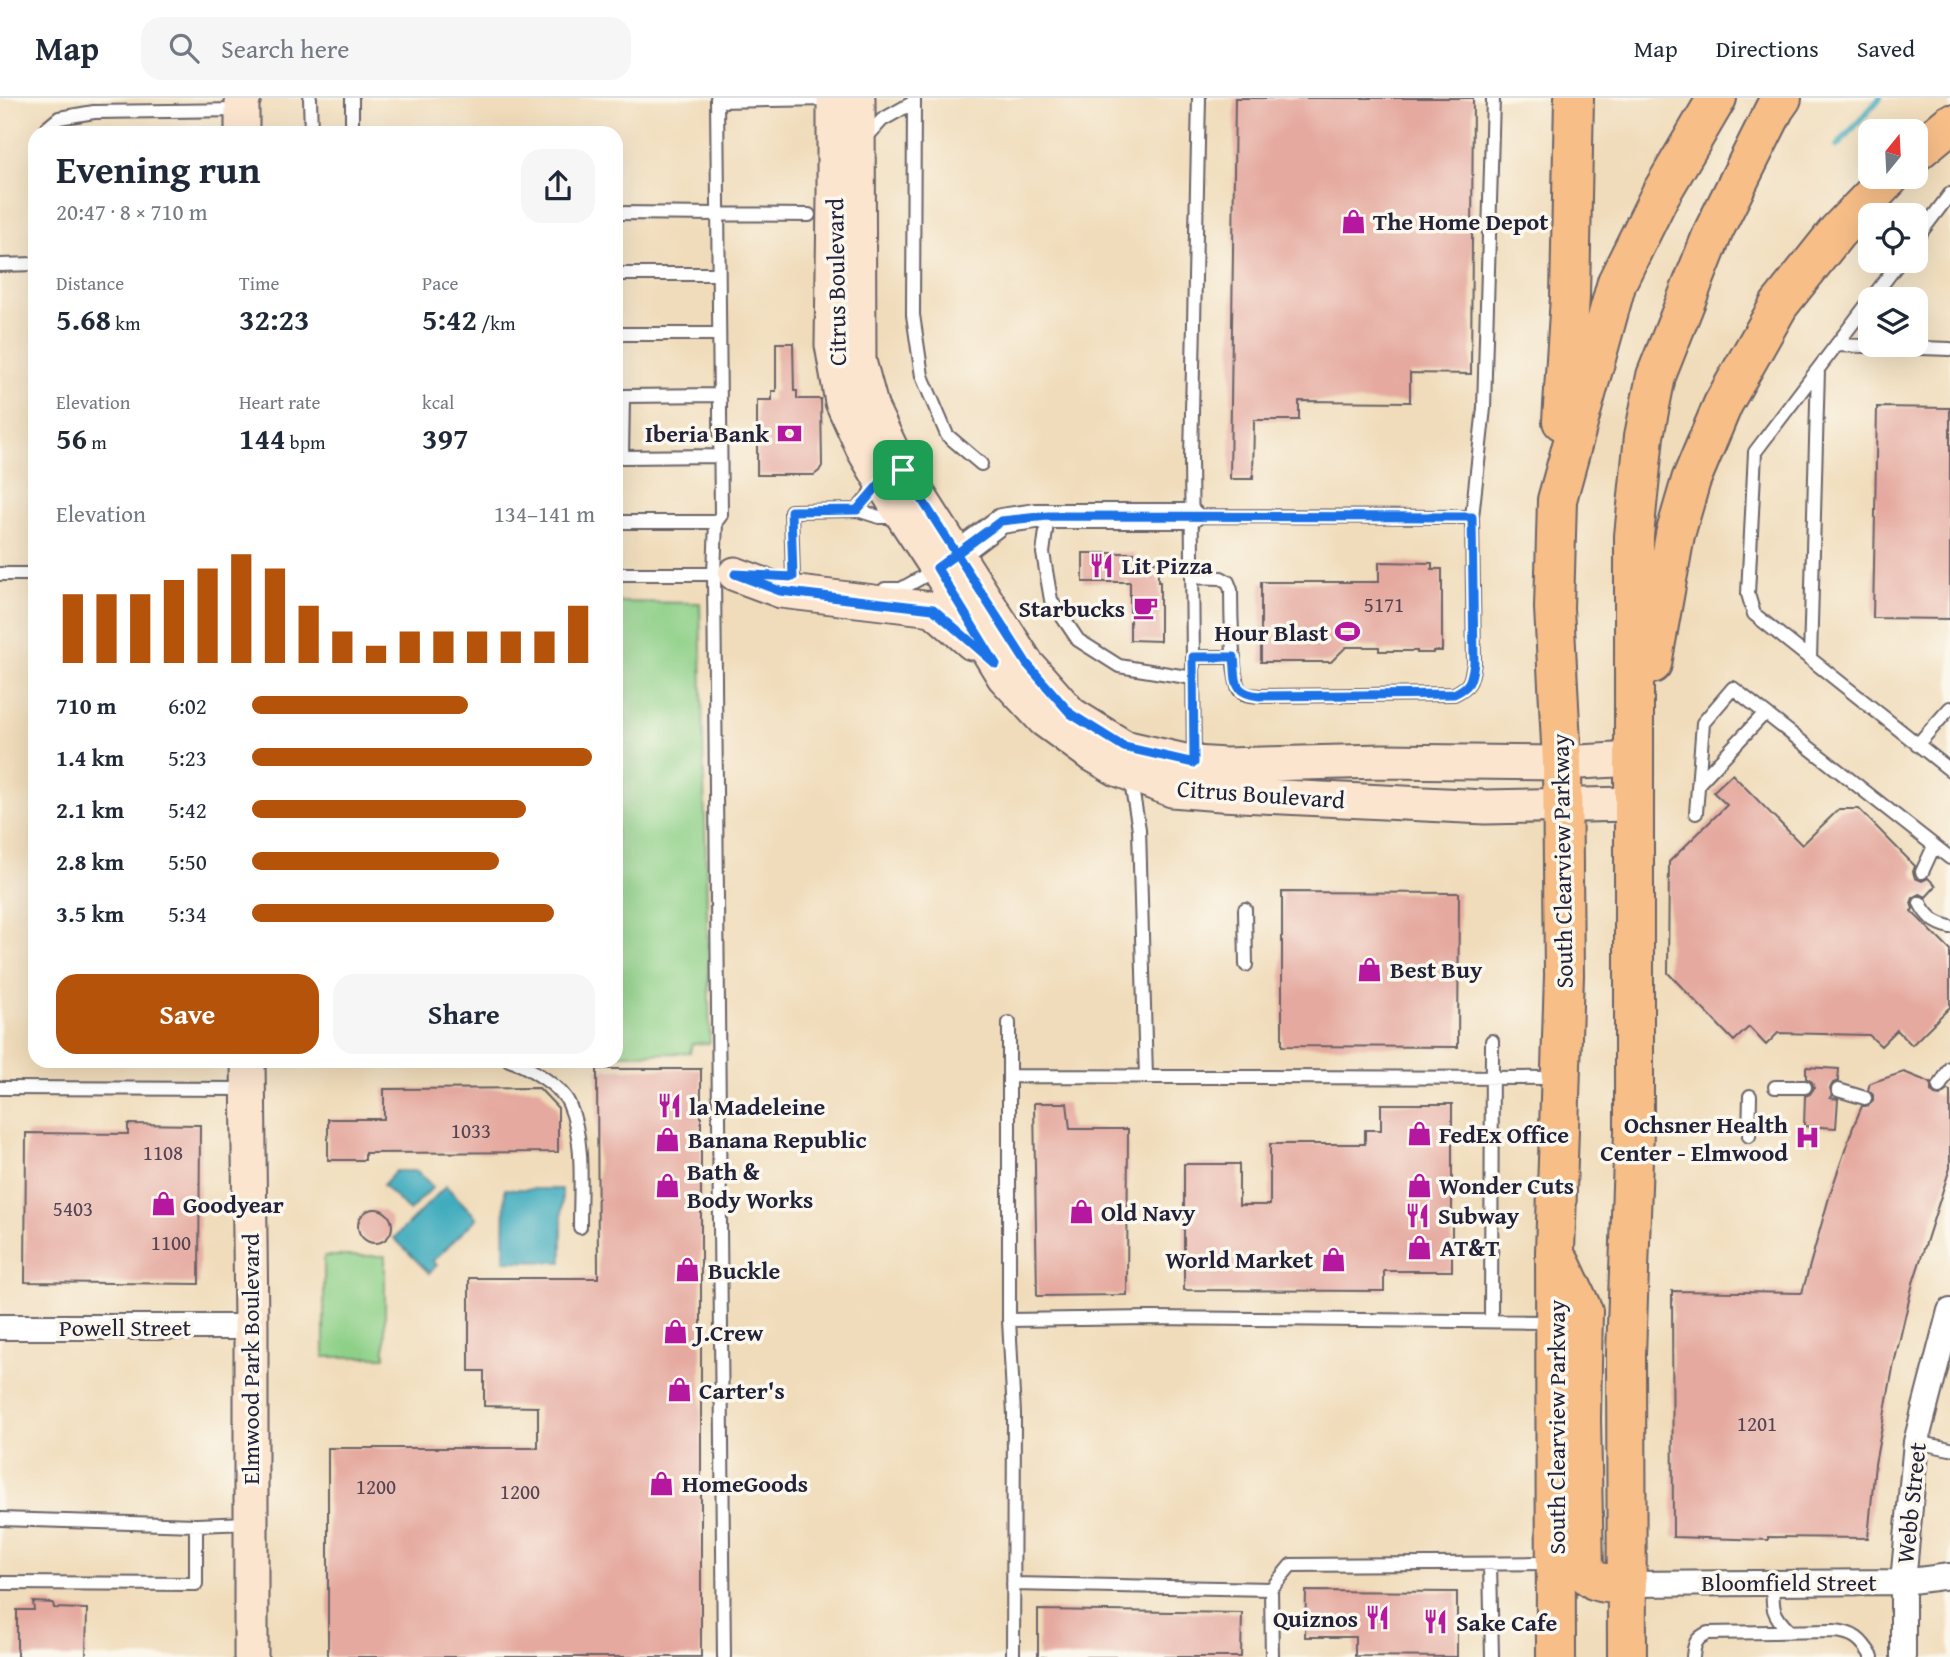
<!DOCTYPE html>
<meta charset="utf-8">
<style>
:root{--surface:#fff;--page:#f6f6f7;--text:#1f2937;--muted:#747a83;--line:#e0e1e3;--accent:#b45309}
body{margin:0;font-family:"Gentium Book Plus",serif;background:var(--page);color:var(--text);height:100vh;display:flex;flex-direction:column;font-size:26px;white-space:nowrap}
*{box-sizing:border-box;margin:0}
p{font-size:23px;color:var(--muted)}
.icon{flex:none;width:38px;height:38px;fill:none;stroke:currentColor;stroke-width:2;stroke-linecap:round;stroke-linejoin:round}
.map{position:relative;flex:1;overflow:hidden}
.side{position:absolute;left:28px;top:28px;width:595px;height:942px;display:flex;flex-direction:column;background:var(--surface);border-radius:21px;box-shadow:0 7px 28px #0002}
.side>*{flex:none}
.needle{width:46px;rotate:18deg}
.buttons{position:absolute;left:1858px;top:21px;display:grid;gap:14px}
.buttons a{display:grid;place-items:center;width:70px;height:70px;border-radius:14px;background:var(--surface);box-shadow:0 7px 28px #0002;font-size:35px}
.pin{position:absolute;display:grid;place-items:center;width:60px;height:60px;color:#fff;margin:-30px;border-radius:14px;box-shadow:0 4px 10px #0006}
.round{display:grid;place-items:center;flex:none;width:74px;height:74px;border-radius:21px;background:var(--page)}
.headline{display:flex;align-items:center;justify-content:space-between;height:119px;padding:0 28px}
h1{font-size:38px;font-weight:600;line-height:52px}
.stats{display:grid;grid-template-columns:repeat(3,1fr);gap:10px;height:119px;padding:7px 28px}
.stats div{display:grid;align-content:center}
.stats b{font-size:30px;font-weight:600}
.stats small{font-size:19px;font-weight:400}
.stats p{font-size:19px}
.chart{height:196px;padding:14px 28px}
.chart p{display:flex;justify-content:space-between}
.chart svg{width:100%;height:126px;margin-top:7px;stroke:var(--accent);stroke-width:6}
.button{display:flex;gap:14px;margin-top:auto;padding:14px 28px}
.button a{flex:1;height:80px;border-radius:21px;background:var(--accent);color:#fff;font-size:28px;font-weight:600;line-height:80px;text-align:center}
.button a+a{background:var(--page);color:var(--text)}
ul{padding:0 28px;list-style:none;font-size:23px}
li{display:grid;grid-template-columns:112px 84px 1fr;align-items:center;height:52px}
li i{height:18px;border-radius:9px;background:var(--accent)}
header{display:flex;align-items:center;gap:42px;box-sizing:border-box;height:98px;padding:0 35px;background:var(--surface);border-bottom:2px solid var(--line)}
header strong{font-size:33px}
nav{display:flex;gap:38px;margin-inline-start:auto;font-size:24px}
.search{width:490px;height:63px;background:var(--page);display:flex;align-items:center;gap:18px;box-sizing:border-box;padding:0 24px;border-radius:21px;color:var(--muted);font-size:26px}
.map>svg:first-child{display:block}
.green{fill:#8ed088;stroke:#587962;stroke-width:2}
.water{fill:#3eabbd;stroke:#30667c;stroke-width:2}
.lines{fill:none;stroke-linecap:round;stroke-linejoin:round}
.stream{stroke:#3eabbd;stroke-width:6}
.building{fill:#e5a99f}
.lane-casing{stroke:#6a6367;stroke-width:16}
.street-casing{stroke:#6a6367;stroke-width:28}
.secondary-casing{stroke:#6a6367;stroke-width:37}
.highway-casing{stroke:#6a6367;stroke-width:42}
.lane{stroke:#fff;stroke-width:12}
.street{stroke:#fff;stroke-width:24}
.secondary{stroke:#fce5cf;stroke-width:33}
.highway{stroke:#f7be88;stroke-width:38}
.route-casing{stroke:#fff;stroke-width:14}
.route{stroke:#1a73e8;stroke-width:9}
.labels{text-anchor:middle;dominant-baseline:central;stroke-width:7;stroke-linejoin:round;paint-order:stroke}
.number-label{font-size:21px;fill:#534454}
.poi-label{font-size:24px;font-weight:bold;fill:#22223b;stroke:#fbf7ec;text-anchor:start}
.street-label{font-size:24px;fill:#22223b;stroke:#fbf7ec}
</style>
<header>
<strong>Map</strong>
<div class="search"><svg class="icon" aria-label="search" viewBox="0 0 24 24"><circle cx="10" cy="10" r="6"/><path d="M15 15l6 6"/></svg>Search here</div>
<nav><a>Map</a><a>Directions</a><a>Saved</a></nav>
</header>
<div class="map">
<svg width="1950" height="1559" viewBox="0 0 1950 1559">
<rect width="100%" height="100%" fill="#fbf7ec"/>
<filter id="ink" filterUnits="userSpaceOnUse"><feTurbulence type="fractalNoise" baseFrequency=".0143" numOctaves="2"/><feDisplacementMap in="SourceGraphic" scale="14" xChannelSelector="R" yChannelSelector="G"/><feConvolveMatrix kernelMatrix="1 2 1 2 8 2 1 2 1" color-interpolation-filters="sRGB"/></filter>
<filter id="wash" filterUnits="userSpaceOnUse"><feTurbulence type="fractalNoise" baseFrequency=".00686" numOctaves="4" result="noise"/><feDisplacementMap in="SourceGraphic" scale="28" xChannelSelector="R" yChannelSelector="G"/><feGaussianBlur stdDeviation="1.57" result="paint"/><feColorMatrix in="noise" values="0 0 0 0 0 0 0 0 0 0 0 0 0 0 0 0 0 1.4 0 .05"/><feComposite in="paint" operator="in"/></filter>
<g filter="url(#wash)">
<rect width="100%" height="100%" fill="#f0dcba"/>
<path class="green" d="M 616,504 L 700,505 L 710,945 L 692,946 L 690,955 L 616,956 Z
M 324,1158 L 385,1158 L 385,1259 L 324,1259 Z"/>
<path class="water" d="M 396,1073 L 417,1073 L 433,1089 L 409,1113 L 383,1087 Z
M 446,1088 L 477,1120 L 433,1163 L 437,1167 L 429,1175 L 394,1140 Z
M 505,1091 L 562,1091 L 562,1164 L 504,1163 Z"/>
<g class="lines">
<path class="stream" d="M 1837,48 L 1880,0"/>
</g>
<g id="blocks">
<path class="building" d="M 1235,0 L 1473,0 L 1471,276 L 1410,275 L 1410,304 L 1299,303 L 1299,322 L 1254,322 L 1253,381 L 1230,381 Z
M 776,245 L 793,245 L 794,293 L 797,293 L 797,301 L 821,301 L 822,368 L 819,373 L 814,377 L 757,377 L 757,302 L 772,302 L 772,293 L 776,293 Z
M 1877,309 L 1950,310 L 1950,521 L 1873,520 Z
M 1083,455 L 1135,455 L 1135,464 L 1158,464 L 1158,484 L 1160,484 L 1160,543 L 1130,542 L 1130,484 L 1083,484 Z
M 1379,464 L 1432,465 L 1432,471 L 1442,471 L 1442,553 L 1433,553 L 1433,555 L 1417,555 L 1417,553 L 1379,553 L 1379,549 L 1346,549 L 1331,564 L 1261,564 L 1261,484 L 1379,484 Z
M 1732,676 L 1802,747 L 1839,711 L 1859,711 L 1915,768 L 1913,774 L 1915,780 L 1922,783 L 1928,780 L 1936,788 L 1926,799 L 1920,796 L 1913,800 L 1911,805 L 1913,811 L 1911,813 L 1950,852 L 1950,909 L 1912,947 L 1897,932 L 1881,948 L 1869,937 L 1778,935 L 1766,947 L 1749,929 L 1734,943 L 1668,875 L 1669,764 L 1727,707 L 1713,694 Z
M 1282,794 L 1459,795 L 1458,949 L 1282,948 Z
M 1806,969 L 1839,971 L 1838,983 L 1833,985 L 1830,990 L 1832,998 L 1830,1000 L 1838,1001 L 1836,1030 L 1804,1028 L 1805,998 L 1810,996 L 1814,990 L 1812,984 L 1806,980 Z
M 597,971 L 701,971 L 701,1559 L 328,1559 L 328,1350 L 538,1350 L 538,1309 L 484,1308 L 484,1273 L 469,1273 L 469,1180 L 598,1180 Z
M 1904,974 L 1931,985 L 1931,993 L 1935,997 L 1940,998 L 1947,992 L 1950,993 L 1950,1070 L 1913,1185 L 1893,1270 L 1875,1366 L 1868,1440 L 1768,1439 L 1768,1442 L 1673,1439 L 1672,1193 L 1802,1195 L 1830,1096 L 1853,1029 L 1862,1008 L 1868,1008 L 1873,1003 L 1873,997 L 1868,992 L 1870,985 Z
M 539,990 L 558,1010 L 558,1054 L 365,1055 L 365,1062 L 328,1062 L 328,1021 L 384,1021 L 384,991 Z
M 1034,1005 L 1067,1005 L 1070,1031 L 1128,1031 L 1127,1197 L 1037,1198 Z
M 1381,1006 L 1452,1006 L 1452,1173 L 1384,1173 L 1384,1193 L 1184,1192 L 1184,1066 L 1239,1066 L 1239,1107 L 1270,1107 L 1270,1046 L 1365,1046 L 1365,1032 L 1381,1032 Z
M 128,1026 L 200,1027 L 199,1186 L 25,1184 L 26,1035 L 128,1036 Z
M358 1128a17 17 0 1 1 34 0a17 17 0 1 1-34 0Z
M 1306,1493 L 1457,1494 L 1457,1559 L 1355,1558 L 1355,1539 L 1305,1539 Z
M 33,1504 L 53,1505 L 54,1510 L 87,1511 L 86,1559 L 17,1559 L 17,1512 L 34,1512 Z
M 1038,1512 L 1242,1515 L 1241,1559 L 1038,1559 Z"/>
</g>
</g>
<g filter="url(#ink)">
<use href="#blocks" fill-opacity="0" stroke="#6a6367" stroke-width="2"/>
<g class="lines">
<defs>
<path id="lane" d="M 310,0 L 311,35
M 914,0 L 913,217 L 922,278 L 947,337 L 981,366
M 717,3 L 832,1
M 46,35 L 47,30 L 59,20 L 94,14 L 242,12
M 352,35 L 352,0
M 865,41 L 882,22 L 914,4
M 616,115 L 809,117
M 1916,141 L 1950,96
M 1900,163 L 1755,354 L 1748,496 L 1754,516 L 1950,672
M 0,167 L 35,166
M 616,176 L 718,176
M 616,236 L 719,236
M 1836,247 L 1950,251
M 719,297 L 623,298 L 622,359 L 720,358
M 857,412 L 879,385
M 1048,418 L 1043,455 L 1051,502 L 1078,542 L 1119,568 L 1193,580
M 1191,418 L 1472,419 L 1484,310 L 1493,0
M 616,424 L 716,424 L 721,417 L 717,0
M 716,424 L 714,476 L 724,1559
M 0,476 L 35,476
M 616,476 L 721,476
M 793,479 L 791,413 L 857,412 L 879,419 L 898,419
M 1192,479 L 1221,480 L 1228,484 L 1231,492 C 1231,510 1232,579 1239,591 C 1243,598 1252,597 1259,598 L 1454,596 C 1471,588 1471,583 1474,565 L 1472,419
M 885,491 L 901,491 L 935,472
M 1193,559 L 1234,559
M 1810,561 L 1818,271
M 1917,647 L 1950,610
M 1194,664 L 1191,359 L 1199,0
M 1130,679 L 1139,731 L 1146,979
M 1699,685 L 1765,615
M 1696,715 L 1703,625 L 1733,590 L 1950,760
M 1922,774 L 1934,748
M 1920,805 C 1927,819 1935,825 1950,829
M 1245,811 L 1246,867
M 1009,925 L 1009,1222 L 1014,1316 L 1013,1559
M 509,962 C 526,967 562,989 569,1006 C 585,1043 580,1089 580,1129
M 1010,978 L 1555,980
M 1775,989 L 1805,989
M 1939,989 L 1950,970
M 0,990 L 248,991
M 1838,992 L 1865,1000
M 1749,1038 L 1750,998
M 1009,1222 L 1150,1220 L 1551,1224
M 1491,1223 L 1492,943
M 1916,1344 L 1950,1351
M 0,1421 L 196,1427
M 1490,1466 L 1492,1559
M 1773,1484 C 1772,1509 1771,1515 1789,1533
M 0,1485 L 196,1486 L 196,1427 L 249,1425
M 1013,1486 L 1271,1491 L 1291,1467 L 1551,1465
M 1271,1491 L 1272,1559
M 1693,1559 C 1694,1546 1696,1540 1708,1535 L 1833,1533 C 1854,1534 1862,1542 1872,1559"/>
<path id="street" d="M 956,457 L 1001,423 L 1036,418 L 1191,418
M 0,1229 L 251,1229
M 1627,1486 L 1903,1484 L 1950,1478
M 1903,1559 L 1903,1484 L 1916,1344 L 1950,1213"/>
<path id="secondary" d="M 834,0 L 834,100 L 832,247 L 842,304 L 864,353 L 895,406 L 937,470 L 1004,579 L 1044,622 L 1088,654 L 1117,671 L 1172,692 L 1221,696 L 1485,709 L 1633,706
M 858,0 L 859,263 L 872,311 L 897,363 L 1027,566 L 1071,616 L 1124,649 L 1194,665 L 1225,667 L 1383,663 L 1562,665 L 1634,661
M 242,35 L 242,3 L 244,0
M 735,476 L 781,493 L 933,511 L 972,545
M 248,962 L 251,1229 L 251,1559"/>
<path id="highway" d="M 1916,54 L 1950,26
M 1562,323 L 1570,199 L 1574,0
M 1652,566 L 1675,437 L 1691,382 L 1723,306 L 1779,207 L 1837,134 L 1890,79
M 1561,1166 L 1583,1213 L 1581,1320 L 1584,1472 C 1594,1488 1609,1485 1627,1486
M 1556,1559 L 1555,1154 L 1564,877 L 1562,665 L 1554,510 L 1557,402 L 1617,184 L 1660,97 L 1717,0
M 1627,1559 L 1626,1256 L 1634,1033 L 1634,438 L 1644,338 L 1656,278 L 1714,132 L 1775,10 L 1782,0"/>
</defs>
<use href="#lane" class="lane-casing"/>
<use href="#street" class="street-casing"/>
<use href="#secondary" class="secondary-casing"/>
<use href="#highway" class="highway-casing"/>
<use href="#lane" class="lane"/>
<use href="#street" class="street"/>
<use href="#secondary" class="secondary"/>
<use href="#highway" class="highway"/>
</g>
</g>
<g class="lines" filter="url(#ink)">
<defs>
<path id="route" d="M 903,372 L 882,383 L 857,412 L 791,413 L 793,479 L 735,476 L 780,493 L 933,511 L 996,566 L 937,470 L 1001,423 L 1048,418 L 1472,419 L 1474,565 C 1471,583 1471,588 1454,596 L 1259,598 C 1231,594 1237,583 1234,559 L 1193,559 L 1194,665 L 1124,649 L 1071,616 L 1027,566 L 903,372"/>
</defs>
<use href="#route" class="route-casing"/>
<use href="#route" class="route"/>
</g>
<defs>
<symbol id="shop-bare" viewBox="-9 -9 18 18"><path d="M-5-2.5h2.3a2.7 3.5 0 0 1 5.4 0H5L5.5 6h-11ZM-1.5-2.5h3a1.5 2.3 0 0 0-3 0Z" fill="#b5179e" stroke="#fbf7ec" stroke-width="2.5" paint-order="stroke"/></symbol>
<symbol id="bank-bare" viewBox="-9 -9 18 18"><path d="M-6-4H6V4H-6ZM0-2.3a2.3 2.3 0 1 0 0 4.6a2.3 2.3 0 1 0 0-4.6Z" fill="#b5179e" stroke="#fbf7ec" stroke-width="2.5" paint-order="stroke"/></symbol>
<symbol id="restaurant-bare" viewBox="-9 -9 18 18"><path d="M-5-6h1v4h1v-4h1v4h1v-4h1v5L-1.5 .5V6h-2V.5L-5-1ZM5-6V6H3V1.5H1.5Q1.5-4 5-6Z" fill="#b5179e" stroke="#fbf7ec" stroke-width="2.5" paint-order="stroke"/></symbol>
<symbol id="cafe-bare" viewBox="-9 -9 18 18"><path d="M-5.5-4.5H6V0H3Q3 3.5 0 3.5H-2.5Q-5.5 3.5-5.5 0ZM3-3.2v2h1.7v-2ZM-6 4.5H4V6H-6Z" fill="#b5179e" stroke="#fbf7ec" stroke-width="2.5" paint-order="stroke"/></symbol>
<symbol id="stadium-bare" viewBox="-9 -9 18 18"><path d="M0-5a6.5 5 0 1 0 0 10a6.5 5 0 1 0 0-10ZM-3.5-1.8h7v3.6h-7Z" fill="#b5179e" stroke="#fbf7ec" stroke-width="2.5" paint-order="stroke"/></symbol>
<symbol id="hospital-bare" viewBox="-9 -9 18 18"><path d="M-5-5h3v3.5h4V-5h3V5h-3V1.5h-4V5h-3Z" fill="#b5179e" stroke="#fbf7ec" stroke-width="2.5" paint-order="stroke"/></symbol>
</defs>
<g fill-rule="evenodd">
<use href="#shop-bare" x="1336" y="106" width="35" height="35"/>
<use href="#bank-bare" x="772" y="318" width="35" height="35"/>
<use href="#restaurant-bare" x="1084" y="450" width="35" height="35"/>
<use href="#cafe-bare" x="1128" y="492" width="35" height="35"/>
<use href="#stadium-bare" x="1330" y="516" width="35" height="35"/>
<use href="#shop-bare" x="1352" y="854" width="35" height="35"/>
<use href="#restaurant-bare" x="652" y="990" width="35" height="35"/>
<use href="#shop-bare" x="1402" y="1018" width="35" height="35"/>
<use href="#hospital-bare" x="1790" y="1022" width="35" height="35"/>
<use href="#shop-bare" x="650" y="1024" width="35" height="35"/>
<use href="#shop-bare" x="650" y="1070" width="35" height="35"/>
<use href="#shop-bare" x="1402" y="1070" width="35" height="35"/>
<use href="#shop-bare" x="146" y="1088" width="35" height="35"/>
<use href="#shop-bare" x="1064" y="1096" width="35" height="35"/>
<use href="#restaurant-bare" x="1400" y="1100" width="35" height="35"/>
<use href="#shop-bare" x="1402" y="1132" width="35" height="35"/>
<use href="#shop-bare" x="1316" y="1144" width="35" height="35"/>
<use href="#shop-bare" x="670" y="1154" width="35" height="35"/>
<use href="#shop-bare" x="658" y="1216" width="35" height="35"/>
<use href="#shop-bare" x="662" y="1274" width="35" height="35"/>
<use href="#shop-bare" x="644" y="1368" width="35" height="35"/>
<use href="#restaurant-bare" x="1360" y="1502" width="35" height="35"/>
<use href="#restaurant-bare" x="1418" y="1506" width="35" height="35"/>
</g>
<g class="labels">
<g class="number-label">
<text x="1384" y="506">5171</text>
<text x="471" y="1032">1033</text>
<text x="163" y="1054">1108</text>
<text x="73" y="1110">5403</text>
<text x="171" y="1144">1100</text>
<text x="1757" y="1325">1201</text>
<text x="376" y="1388">1200</text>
<text x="520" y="1393">1200</text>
</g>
<g class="poi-label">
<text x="1373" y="123">The Home Depot</text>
<text x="769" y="335" text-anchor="end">Iberia Bank</text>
<text x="1122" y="467">Lit Pizza</text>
<text x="1125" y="510" text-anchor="end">Starbucks</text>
<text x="1328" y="534" text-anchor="end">Hour Blast</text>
<text x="1390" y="871">Best Buy</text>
<text x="689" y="1008">la Madeleine</text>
<text x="1788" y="1026" text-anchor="end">Ochsner Health<tspan x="1788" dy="28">Center - Elmwood</tspan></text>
<text x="1439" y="1036">FedEx Office</text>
<text x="688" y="1041">Banana Republic</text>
<text x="687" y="1073">Bath &amp;<tspan x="687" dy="28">Body Works</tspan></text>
<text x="1439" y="1087">Wonder Cuts</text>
<text x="183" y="1106">Goodyear</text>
<text x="1101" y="1114">Old Navy</text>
<text x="1438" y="1117">Subway</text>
<text x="1440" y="1149">AT&amp;T</text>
<text x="1313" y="1161" text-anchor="end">World Market</text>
<text x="708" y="1172">Buckle</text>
<text x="695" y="1234">J.Crew</text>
<text x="699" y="1292">Carter's</text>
<text x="682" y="1385">HomeGoods</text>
<text x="1358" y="1520" text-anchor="end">Quiznos</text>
<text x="1456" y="1524">Sake Cafe</text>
</g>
<g class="street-label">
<text transform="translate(836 184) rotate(-91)">Citrus Boulevard</text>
<text transform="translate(1261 696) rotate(4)">Citrus Boulevard</text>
<text transform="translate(1562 763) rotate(-91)">South Clearview Parkway</text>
<text x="125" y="1229">Powell Street</text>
<text transform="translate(250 1261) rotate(-90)">Elmwood Park Boulevard</text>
<text transform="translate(1556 1329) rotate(-90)">South Clearview Parkway</text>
<text transform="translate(1911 1405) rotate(-84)">Webb Street</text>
<text x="1789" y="1484">Bloomfield Street</text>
</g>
</g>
</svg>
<div class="buttons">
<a><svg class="needle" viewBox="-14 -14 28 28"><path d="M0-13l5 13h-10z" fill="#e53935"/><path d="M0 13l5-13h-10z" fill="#747a83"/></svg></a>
<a><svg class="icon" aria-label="locate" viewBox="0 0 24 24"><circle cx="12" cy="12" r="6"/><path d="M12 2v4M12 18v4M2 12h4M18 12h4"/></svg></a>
<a><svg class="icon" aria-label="layers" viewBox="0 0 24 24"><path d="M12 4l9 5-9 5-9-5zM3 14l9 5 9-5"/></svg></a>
</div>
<div class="pin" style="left:903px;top:372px;background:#1e9e55"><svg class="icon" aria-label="arrive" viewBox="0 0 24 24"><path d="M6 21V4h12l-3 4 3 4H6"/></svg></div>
<section class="side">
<div class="headline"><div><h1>Evening run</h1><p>20:47 · 8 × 710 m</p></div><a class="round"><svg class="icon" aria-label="share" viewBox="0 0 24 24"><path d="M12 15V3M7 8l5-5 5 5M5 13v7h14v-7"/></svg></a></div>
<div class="stats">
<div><p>Distance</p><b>5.68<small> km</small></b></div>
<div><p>Time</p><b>32:23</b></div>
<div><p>Pace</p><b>5:42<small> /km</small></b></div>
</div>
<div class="stats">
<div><p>Elevation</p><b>56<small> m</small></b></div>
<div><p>Heart rate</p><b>144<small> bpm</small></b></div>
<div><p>kcal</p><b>397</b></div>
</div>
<div class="chart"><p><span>Elevation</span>134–141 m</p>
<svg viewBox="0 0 160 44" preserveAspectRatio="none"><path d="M5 44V20M15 44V20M25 44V20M35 44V15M45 44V11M55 44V6M65 44V11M75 44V24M85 44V33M95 44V38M105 44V33M115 44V33M125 44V33M135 44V33M145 44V33M155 44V24"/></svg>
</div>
<ul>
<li><b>710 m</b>6:02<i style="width:63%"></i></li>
<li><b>1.4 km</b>5:23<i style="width:99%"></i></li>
<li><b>2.1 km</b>5:42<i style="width:80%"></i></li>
<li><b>2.8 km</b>5:50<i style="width:72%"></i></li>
<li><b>3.5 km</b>5:34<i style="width:88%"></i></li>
</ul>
<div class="button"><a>Save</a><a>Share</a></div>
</section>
</div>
